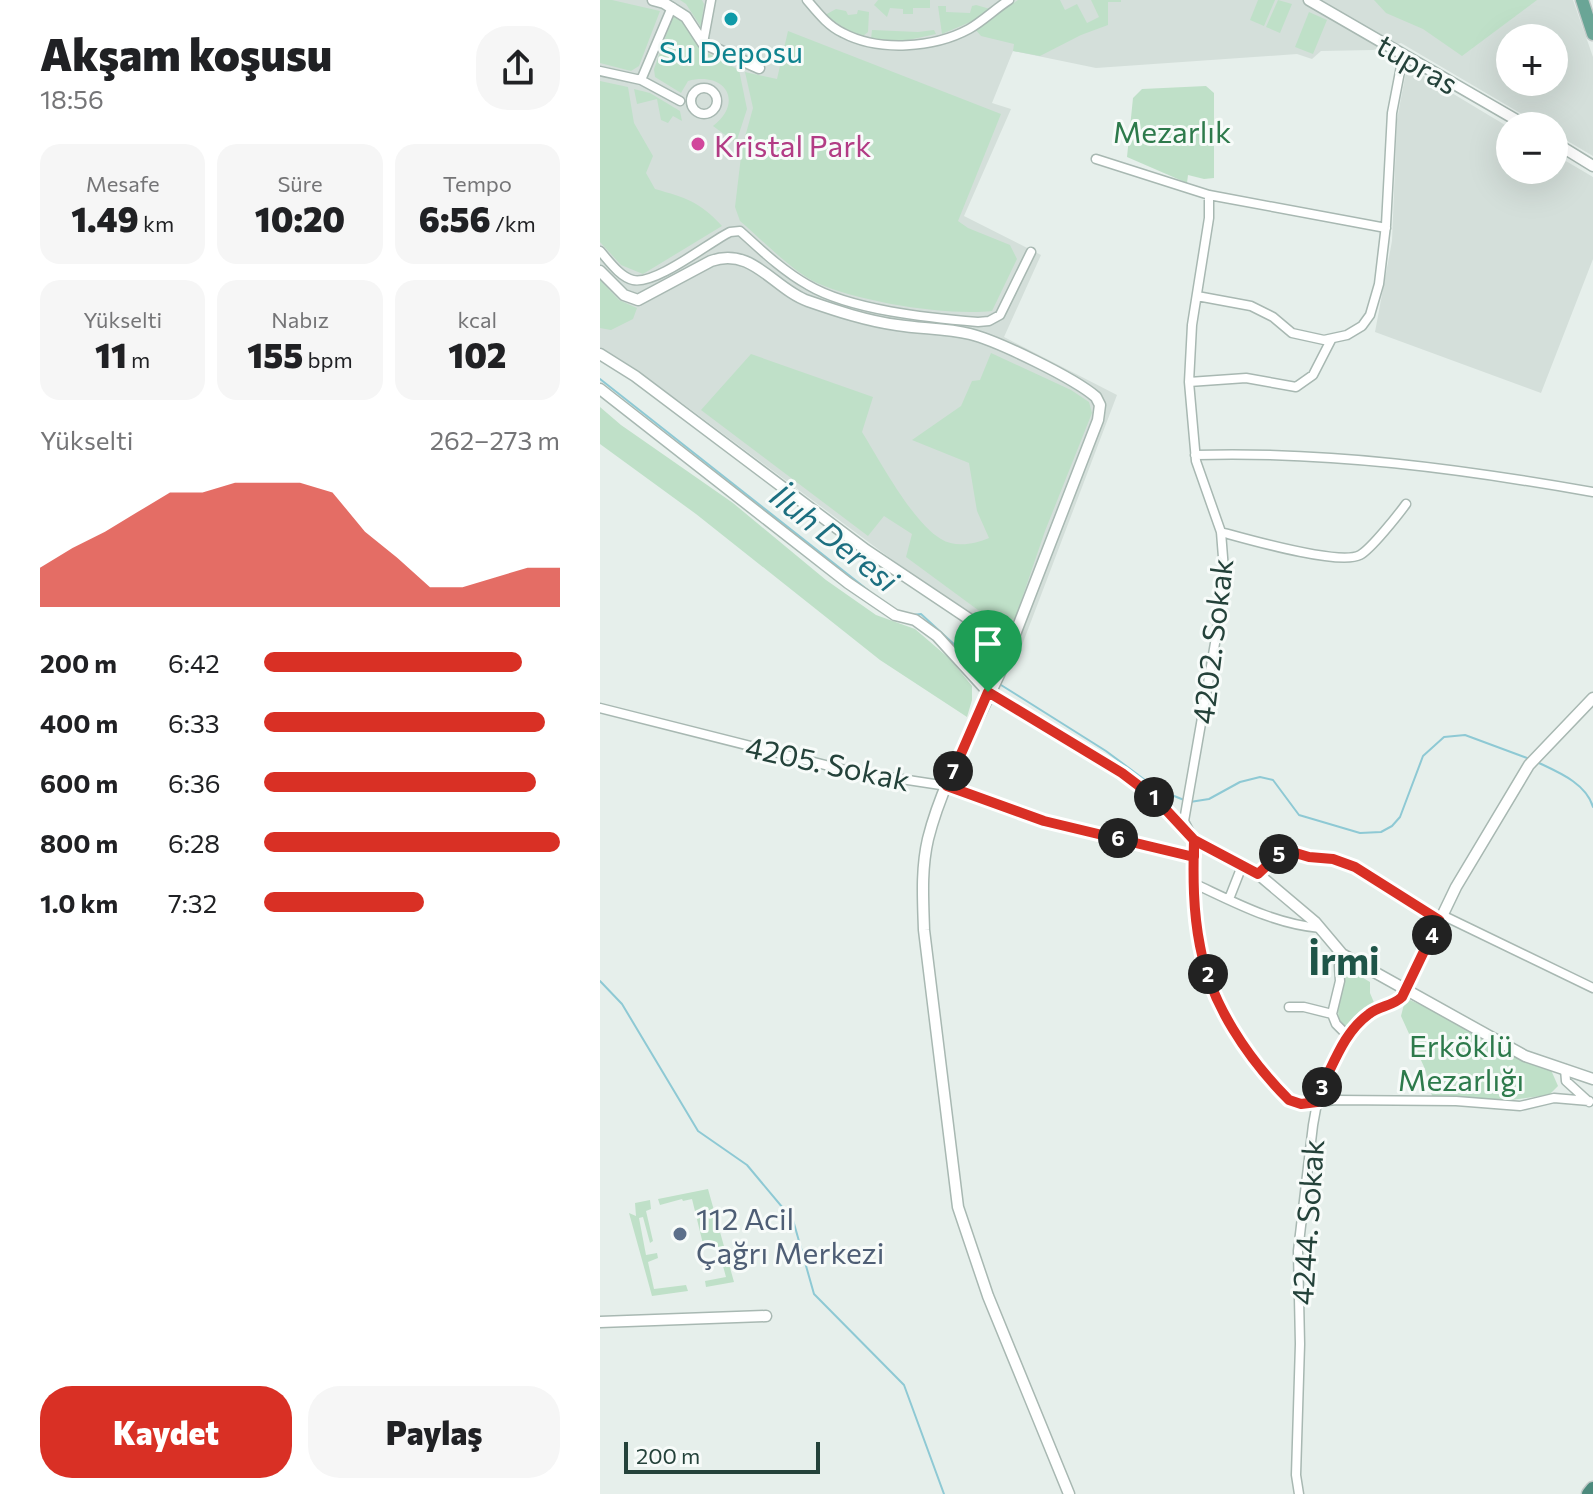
<!DOCTYPE html>
<html lang="tr">
<meta charset="utf-8">
<style>
:root{--surface:#fff;--page:#f6f6f6;--text:#202124;--muted:#757577;--accent:#d93025}
body{margin:0;font-family:Commissioner,sans-serif;background:var(--page);color:var(--text);height:100vh;display:flex;flex-direction:column;font-size:30px;white-space:nowrap}
*{box-sizing:border-box;margin:0}
p{font-size:26px;color:var(--muted)}
.icon{flex:none;width:44px;height:44px;fill:none;stroke:currentColor;stroke-width:2;stroke-linecap:round;stroke-linejoin:round}
.map{position:relative;flex:1;overflow:hidden}
.details{display:flex;flex-direction:column;background:var(--surface);width:600px}
.details>*{flex:none}
.controls{position:absolute;left:896px;top:24px;display:grid;gap:16px}
.controls a{display:grid;place-items:center;width:72px;height:72px;border-radius:50%;background:var(--surface);box-shadow:0 8px 32px #0002;font-size:40px}
.scale{position:absolute;left:24px;bottom:20px;width:196px;box-sizing:border-box;padding-left:8px;border:4px solid #24423a;border-top:0;font-size:22px;line-height:28px;white-space:nowrap;color:#24423a;-webkit-text-stroke:6px #f7fbf9;paint-order:stroke}
.pin{position:absolute;display:grid;place-items:center;width:68px;height:68px;color:#fff;margin:-82px -34px;border-radius:50% 50% 50% 0;rotate:-45deg;box-shadow:0 0 8px #0007}
.pin .icon{rotate:45deg}
.km{position:absolute;width:40px;height:40px;margin:-20px;border-radius:50%;background:#222;color:#fff;font-size:22px;line-height:40px;text-align:center}
.round{display:grid;place-items:center;flex:none;width:84px;height:84px;border-radius:32px;background:var(--page)}
.head{display:flex;align-items:center;justify-content:space-between;height:136px;padding:0 40px}
h1{font-size:44px;font-weight:800;line-height:60px}
.stats{display:grid;grid-template-columns:repeat(3,1fr);gap:12px;height:136px;padding:8px 40px}
.stats div{display:grid;align-content:center;border-radius:20px;background:var(--page);text-align:center}
.stats b{font-size:34px;font-weight:800}
.stats small{font-size:22px;font-weight:400}
.stats p{font-size:22px}
.chart{height:224px;padding:16px 40px}
.chart p{display:flex;justify-content:space-between}
.chart svg{width:100%;height:144px;margin-top:8px;fill:var(--accent);opacity:.7}
.action{display:flex;gap:16px;margin-top:auto;padding:16px 40px}
.action a{flex:1;height:92px;border-radius:32px;background:var(--accent);color:#fff;font-size:32px;font-weight:800;line-height:92px;text-align:center}
.action a+a{background:var(--page);color:var(--text)}
ul{padding:0 40px;list-style:none;font-size:26px}
li{display:grid;grid-template-columns:128px 96px 1fr;align-items:center;height:60px}
li i{height:20px;border-radius:10px;background:var(--accent)}
main{display:flex;flex:1;min-height:0}
.map>svg:first-child{display:block}
.built{fill:#d4dfda;fill-rule:evenodd}
.green{fill:#bfe0c8}
.lines{fill:none;stroke-linecap:round;stroke-linejoin:round}
.stream{stroke:#8ec9d4;stroke-width:2}
.minor-casing{stroke:#a8b8b2;stroke-width:11}
.tertiary-casing{stroke:#a8b8b2;stroke-width:13}
.primary-casing{stroke:#c2cac8;stroke-width:15}
.trunk-casing{stroke:#c2cac8;stroke-width:17}
.minor{stroke:#fff;stroke-width:8}
.tertiary{stroke:#fff;stroke-width:10}
.primary{stroke:#6aa596;stroke-width:12}
.trunk{stroke:#4c8a7c;stroke-width:14}
.route-casing{stroke:#fff;stroke-width:16}
.route{stroke:#d93025;stroke-width:10}
.culture-dot{fill:#0f9aa8;stroke:#f7fbf9;stroke-width:3}
.hotel-dot{fill:#d1479c;stroke:#f7fbf9;stroke-width:3}
.service-dot{fill:#5c6f8a;stroke:#f7fbf9;stroke-width:3}
.labels{text-anchor:middle;dominant-baseline:central;stroke-width:6;stroke-linejoin:round;paint-order:stroke}
.culture-label{font-size:30px;fill:#0d838f;stroke:#f7fbf9}
.street-label{font-size:30px;fill:#24423a;stroke:#f7fbf9}
.park-label{font-size:30px;fill:#2d7a4b;stroke:#f7fbf9}
.hotel-label{font-size:30px;fill:#b23c85;stroke:#f7fbf9;text-anchor:start}
.service-label{font-size:30px;fill:#4e5e75;stroke:#f7fbf9;text-anchor:start}
.water-label{font-size:32px;font-style:italic;fill:#1c6f80;stroke:#f7fbf9}
.district-label{font-size:38px;font-weight:bold;fill:#1f5548;stroke:#f7fbf9}
</style>
<main>
<section class="details">
<div class="head"><div><h1>Akşam koşusu</h1><p>18:56</p></div><a class="round"><svg class="icon" aria-label="share" viewBox="0 0 24 24"><path d="M12 15V3M7 8l5-5 5 5M5 13v7h14v-7"/></svg></a></div>
<div class="stats">
<div><p>Mesafe</p><b>1.49<small> km</small></b></div>
<div><p>Süre</p><b>10:20</b></div>
<div><p>Tempo</p><b>6:56<small> /km</small></b></div>
</div>
<div class="stats">
<div><p>Yükselti</p><b>11<small> m</small></b></div>
<div><p>Nabız</p><b>155<small> bpm</small></b></div>
<div><p>kcal</p><b>102</b></div>
</div>
<div class="chart"><p><span>Yükselti</span>262–273 m</p>
<svg viewBox="0 0 160 44" preserveAspectRatio="none"><path d="M0 44V32L10 26L20 21L30 15L40 9L50 9L60 6L70 6L80 6L90 9L100 21L110 29L120 38L130 38L140 35L150 32L160 32V44z"/></svg>
</div>
<ul>
<li><b>200 m</b>6:42<i style="width:87%"></i></li>
<li><b>400 m</b>6:33<i style="width:95%"></i></li>
<li><b>600 m</b>6:36<i style="width:92%"></i></li>
<li><b>800 m</b>6:28<i style="width:100%"></i></li>
<li><b>1.0 km</b>7:32<i style="width:54%"></i></li>
</ul>
<div class="action"><a>Kaydet</a><a>Paylaş</a></div>
</section>
<div class="map">
<svg width="993" height="1494" viewBox="0 0 993 1494">
<rect width="100%" height="100%" fill="#e6efeb"/>
<path class="built" d="M 0,0 L 973,0 L 993,57 L 993,156 L 954,133 L 954,126 L 942,126 L 801,43 L 773,50 L 721,51 L 712,59 L 697,54 L 496,68 L 413,51 L 392,103 L 411,109 L 364,216 L 441,255 L 404,337 L 517,395 L 416,661 L 416,648 L 394,630 L 314,576 L 82,403 L 0,347 ZM 910,38 L 954,38 L 954,82 L 910,82 Z
M 807,66 L 910,128 L 910,170 L 954,170 L 954,154 L 993,177 L 993,259 L 941,393 L 775,332 L 792,241 L 797,120 Z"/>
<path class="green" d="M 0,0 L 12,0 L 60,11 L 39,66 L 31,71 L 0,63 Z
M 80,0 L 102,0 L 104,4 L 101,27 L 86,4 Z
M 278,0 L 330,0 L 330,8 L 313,8 L 313,14 L 303,14 L 303,9 L 290,8 L 287,17 L 274,5 Z
M 418,0 L 460,0 L 465,10 L 477,4 L 487,23 L 499,17 L 491,0 L 521,0 L 521,2 L 508,2 L 508,25 L 481,35 L 440,56 L 413,51 L 414,44 L 381,36 L 375,29 Z
M 658,0 L 675,0 L 664,26 L 650,20 Z
M 678,0 L 692,4 L 680,33 L 666,27 Z
M 774,0 L 937,0 L 862,56 L 823,29 L 786,13 Z
M 376,5 L 390,9 L 375,20 L 342,34 L 338,6 L 346,6 L 346,12 L 370,13 L 372,6 Z
M 236,9 L 246,11 L 248,15 L 257,14 L 258,10 L 269,12 L 268,32 L 263,36 L 252,33 L 225,15 Z
M 709,12 L 727,20 L 713,54 L 695,47 Z
M 73,16 L 80,18 L 100,49 L 139,70 L 147,109 L 136,143 L 113,126 C 145,101 124,71 88,81 L 81,93 L 55,77 L 54,69 Z
M 272,30 L 318,32 L 334,30 L 336,34 L 304,41 L 271,39 Z
M 188,31 L 401,114 L 358,221 L 368,228 L 410,245 L 417,259 L 392,311 C 346,316 260,302 217,283 C 193,272 161,239 140,221 L 135,207 L 142,148 L 153,108 L 145,72 L 177,79 Z
M 0,81 L 28,87 L 34,123 L 53,156 L 46,173 L 55,189 C 86,198 99,201 122,226 L 43,274 L 21,265 L 0,242 Z
M 606,86 L 614,93 L 614,178 L 604,179 L 588,175 L 587,183 L 527,157 L 533,98 L 542,89 Z
M 34,89 L 50,93 L 80,111 L 82,121 L 73,116 L 68,123 L 61,120 L 57,99 L 37,104 Z
M 0,280 L 19,300 L 37,308 L 33,319 L 11,330 L 0,328 Z
M 391,353 L 471,390 L 489,402 L 492,413 L 445,531 L 415,619 L 397,624 L 306,557 L 312,534 L 284,516 L 268,536 L 101,410 L 151,354 L 273,397 L 262,432 C 280,461 313,523 341,539 C 355,548 375,544 389,538 L 377,511 L 369,463 L 312,440 L 361,406 L 372,381 L 380,380 Z
M 0,407 L 21,425 L 133,503 L 226,580 L 276,615 L 315,629 L 350,659 L 372,686 L 372,700 L 367,717 L 280,660 L 96,514 L 0,444 Z
M 753,972 L 770,982 L 770,993 L 775,1005 L 746,1028 L 742,1027 C 733,1012 742,990 746,974 Z
M 810,1000 L 882,1033 L 921,1058 L 951,1070 L 958,1086 L 949,1095 L 897,1102 L 857,1096 L 832,1096 L 825,1069 L 801,1016 L 804,1004 Z
M 108,1189 L 134,1282 L 106,1287 L 105,1281 L 126,1277 L 117,1244 L 104,1248 L 92,1199 L 83,1201 L 82,1199 L 60,1205 L 58,1199 Z
M 50,1200 L 51,1209 L 46,1211 L 53,1241 L 50,1243 L 43,1217 L 39,1218 L 46,1255 L 57,1253 L 58,1258 L 48,1262 L 54,1289 L 86,1285 L 88,1291 L 52,1296 L 29,1213 L 36,1216 L 35,1203 Z"/>
<g class="lines">
<path class="stream" d="M 0,379 L 269,591
M 312,615 L 321,614 L 392,679
M 401,685 L 506,751 L 557,789 L 584,800
M 937,762 C 958,772 986,783 993,807
M 590,802 L 609,799 L 640,782 L 660,777 L 673,780 L 699,815 L 760,833 L 781,832 L 792,826 L 800,817 L 823,756 L 844,737 L 865,735 L 927,758
M 0,981 L 22,1004 L 98,1131 L 147,1165 L 193,1220 L 214,1294 L 304,1385 L 344,1494"/>
<defs>
<path id="minor" d="M 207,0 C 218,13 228,26 243,33 C 279,52 334,48 369,29 C 383,21 395,9 409,0
M 103,43 L 111,0
M 0,71 L 41,80 L 80,101
M 41,80 L 72,7
M91 101a13 13 0 1 1 26 0a13 13 0 1 1-26 0Z
M 496,159 L 609,195 L 786,228
M 609,195 L 609,218 L 592,325 L 589,382 L 596,461 L 621,532 L 624,570 L 618,626 L 584,821 L 594,840 L 593,898 L 604,964 L 627,1017 L 639,1038 L 689,1100 L 701,1104 L 736,1100 L 856,1101 L 920,1106 L 954,1098 L 989,1101
M 0,251 C 9,261 20,277 33,280 C 56,285 108,243 130,232 L 140,231 C 161,250 183,271 208,285 C 250,310 329,318 378,322 L 389,321 L 400,315 L 431,252
M 597,296 L 651,306 L 673,317 L 692,333 L 724,340 L 747,335 L 762,326 L 770,315 L 779,284 L 786,225 L 792,113 L 803,56
M 589,382 L 646,378 L 696,387 L 713,375 L 731,340
M 595,455 C 728,451 862,469 993,492
M 621,532 C 647,539 739,566 760,555 C 771,549 798,515 806,504
M 0,708 L 249,771 L 347,786 L 444,821 L 594,857
M 658,874 L 681,852 L 689,851 L 709,857 L 733,859 L 764,872 L 839,920
M 593,883 C 634,902 674,924 720,928
M 629,899 L 642,866
M 842,915 L 993,988
M 742,954 L 739,966 L 740,981 L 732,1014 L 736,1024 L 747,1035
M 689,1007 L 704,1007 L 732,1014
M 965,1069 L 966,1081 L 989,1102
M 699,1494 L 696,1475 L 700,1344 L 698,1251 L 713,1125 L 719,1092 L 747,1035 L 769,1013 L 797,1003 L 807,989"/>
<path id="tertiary" d="M 53,0 L 64,3 L 86,17 L 103,43 L 159,68
M 709,0 L 927,126
M 954,142 L 993,166
M 0,271 L 24,295 L 38,300 L 111,261 C 152,246 174,289 208,301 C 237,311 267,321 297,325 C 321,329 346,328 370,334 C 398,341 474,378 496,397 L 500,405 L 498,420 L 407,655
M 0,354 L 35,376 L 266,550 L 396,637 L 406,650 L 406,659 C 381,718 344,775 328,839 C 321,869 323,899 324,930 L 358,1207 L 388,1296 L 469,1494
M 0,389 L 248,583 L 295,615 L 315,620 L 337,636 L 388,692 L 522,773 L 555,798 L 594,840 L 658,874 L 715,922 L 742,954 L 925,1056 L 993,1079
M 807,989 L 856,887 L 929,765 L 993,698
M 0,1322 L 166,1316"/>
<path id="primary" d="M 982,0 L 993,34"/>
<path id="trunk" d="M 989,1494 L 993,1489"/>
</defs>
<use href="#minor" class="minor-casing"/>
<use href="#tertiary" class="tertiary-casing"/>
<use href="#primary" class="primary-casing"/>
<use href="#trunk" class="trunk-casing"/>
<use href="#minor" class="minor"/>
<use href="#tertiary" class="tertiary"/>
<use href="#primary" class="primary"/>
<use href="#trunk" class="trunk"/>
</g>
<g class="lines">
<defs>
<path id="route" d="M 388,692 L 522,773 L 555,798 L 594,840 C 593,876 593,911 600,946 C 610,1003 648,1059 689,1100 L 701,1104 L 717,1102 L 719,1092 C 734,1064 743,1033 769,1014 C 779,1006 793,1006 802,997 L 839,920 L 755,867 L 733,859 L 709,857 L 689,851 L 681,852 L 658,874 L 594,840 L 594,857 L 444,821 L 347,786 L 388,692"/>
</defs>
<use href="#route" class="route-casing"/>
<use href="#route" class="route"/>
</g>
<circle class="culture-dot" cx="131" cy="19" r="8"/>
<circle class="hotel-dot" cx="98" cy="144" r="8"/>
<circle class="service-dot" cx="80" cy="1234" r="8"/>
<g class="labels">
<g class="culture-label">
<text x="131" y="50">Su Deposu</text>
</g>
<g class="street-label">
<text transform="translate(818 63) rotate(30)">tupras</text>
<text transform="translate(611 641) rotate(-83)">4202. Sokak</text>
<text transform="translate(228 762) rotate(12)">4205. Sokak</text>
<text transform="translate(706 1222) rotate(-86)">4244. Sokak</text>
</g>
<g class="park-label">
<text x="572" y="130">Mezarlık</text>
<text x="861" y="1044">Erköklü<tspan x="861" dy="34">Mezarlığı</tspan></text>
</g>
<g class="hotel-label">
<text x="114" y="144">Kristal Park</text>
</g>
<g class="service-label">
<text x="96" y="1217">112 Acil<tspan x="96" dy="34">Çağrı Merkezi</tspan></text>
</g>
<g class="water-label">
<text transform="translate(235 537) rotate(38)">İluh Deresi</text>
</g>
<g class="district-label">
<text x="744" y="959">İrmi</text>
</g>
</g>
</svg>
<div class="controls">
<a>+</a>
<a>−</a>
</div>
<div class="scale">200 m</div>
<div class="pin" style="left:388px;top:692px;background:#1e9e55"><svg class="icon" aria-label="arrive" viewBox="0 0 24 24"><path d="M6 21V4h12l-3 4 3 4H6"/></svg></div>
<b class="km" style="left:554px;top:797px">1</b>
<b class="km" style="left:608px;top:974px">2</b>
<b class="km" style="left:722px;top:1087px">3</b>
<b class="km" style="left:832px;top:935px">4</b>
<b class="km" style="left:679px;top:854px">5</b>
<b class="km" style="left:518px;top:838px">6</b>
<b class="km" style="left:353px;top:771px">7</b>
</div>
</main>
